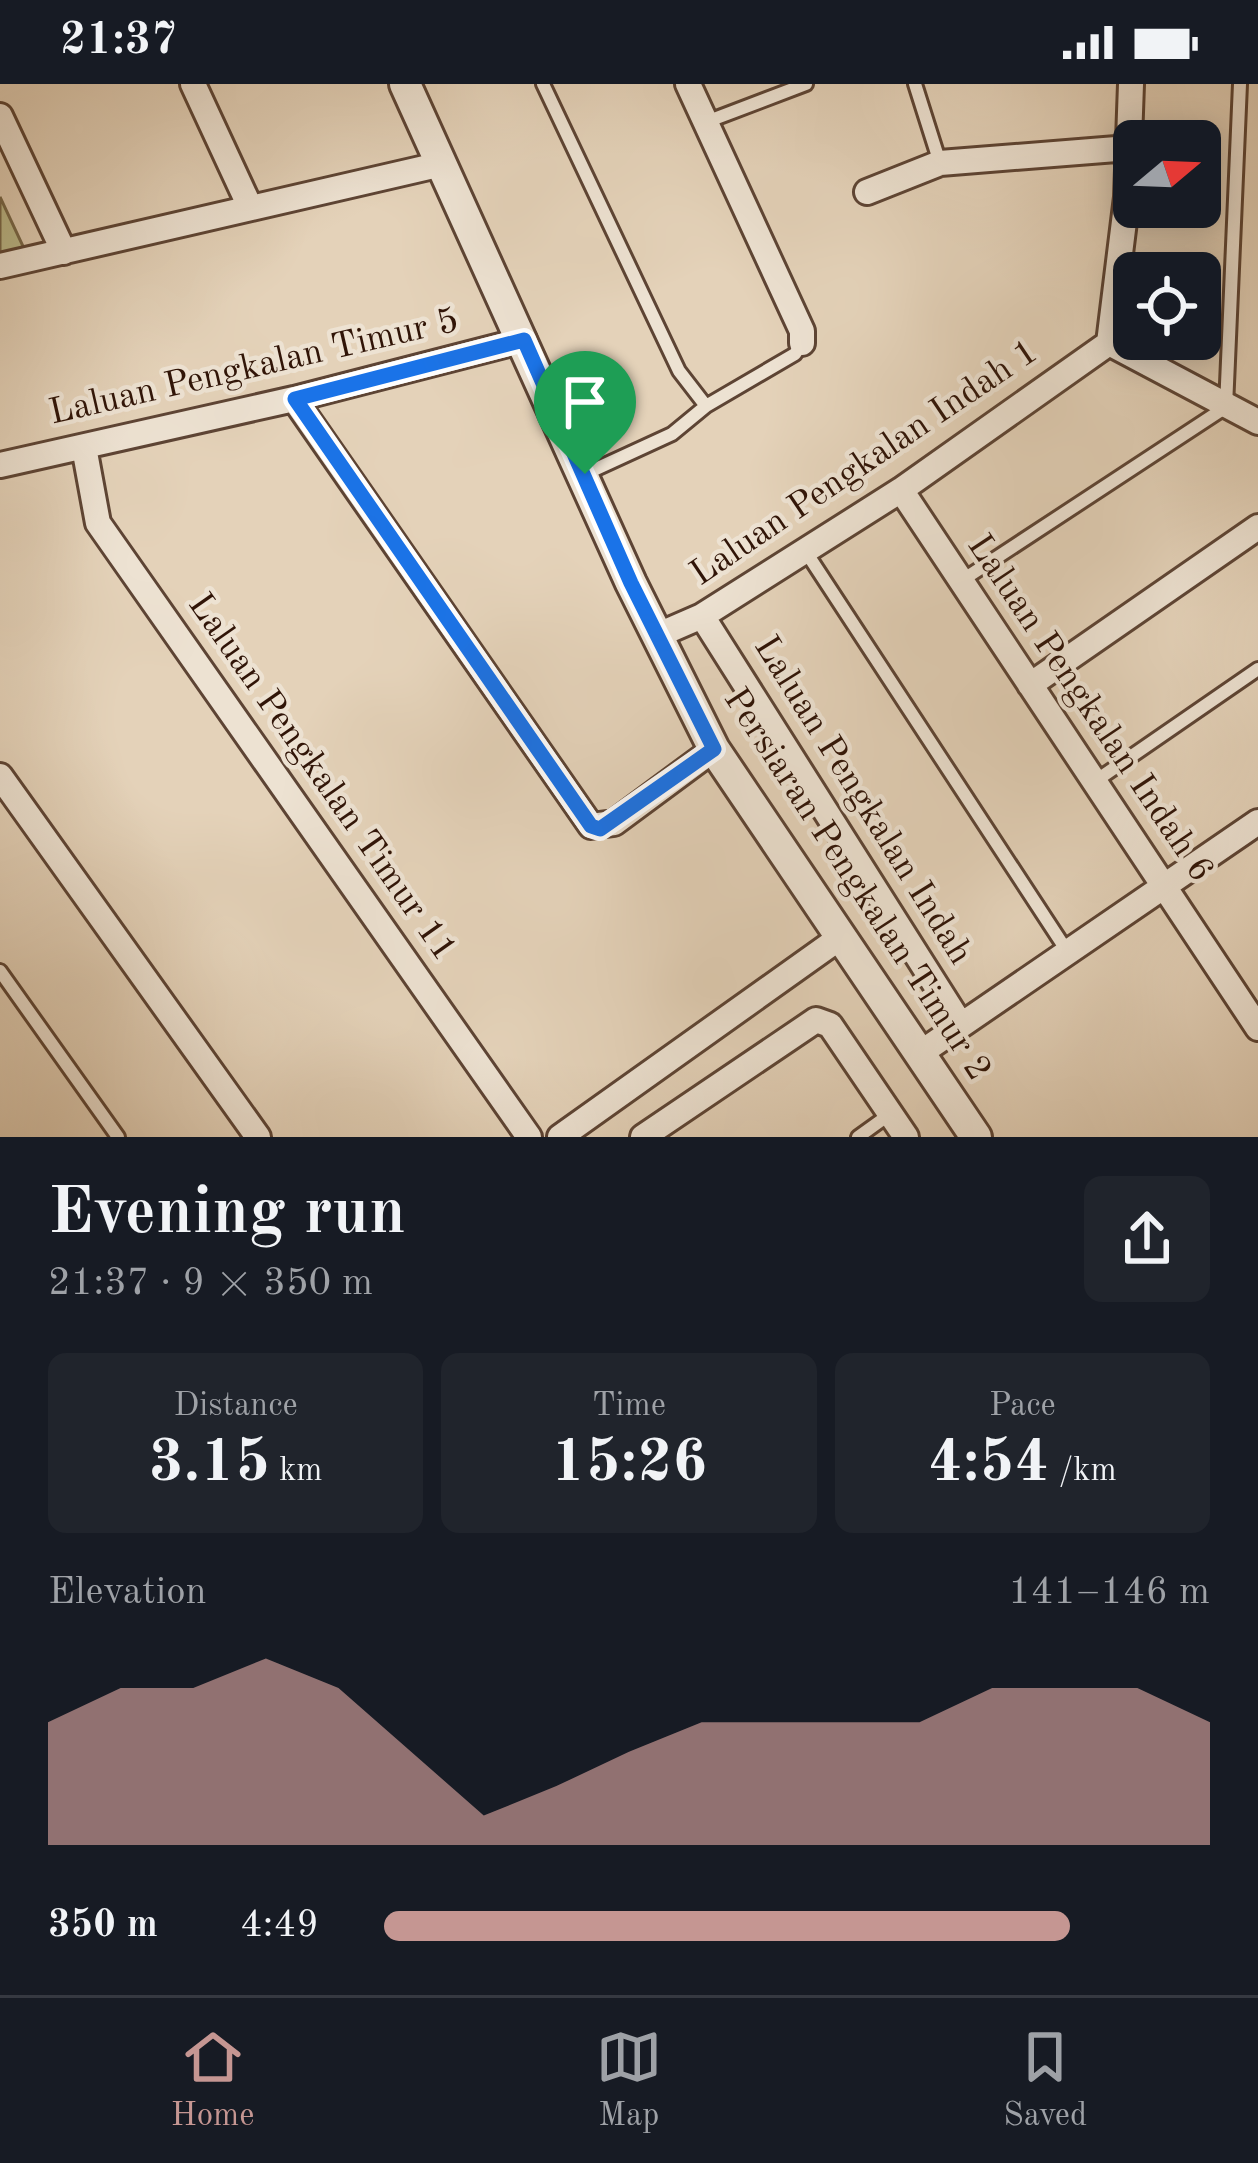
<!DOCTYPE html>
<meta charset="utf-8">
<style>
:root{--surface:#171b24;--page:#20242c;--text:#f1f3f6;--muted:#9ea1a6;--line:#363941;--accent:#c59692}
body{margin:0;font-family:"Old Standard TT",serif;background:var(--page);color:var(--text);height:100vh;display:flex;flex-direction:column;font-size:45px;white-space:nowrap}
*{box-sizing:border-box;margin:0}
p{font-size:39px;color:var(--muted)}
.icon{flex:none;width:66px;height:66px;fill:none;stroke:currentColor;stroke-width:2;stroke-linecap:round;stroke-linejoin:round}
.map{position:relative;height:1053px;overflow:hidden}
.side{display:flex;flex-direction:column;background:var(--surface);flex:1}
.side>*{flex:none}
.needle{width:78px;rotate:71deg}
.buttons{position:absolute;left:1113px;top:36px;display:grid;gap:24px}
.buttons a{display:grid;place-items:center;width:108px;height:108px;border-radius:18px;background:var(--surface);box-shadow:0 6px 30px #0003;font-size:60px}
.pin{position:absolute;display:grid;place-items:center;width:102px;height:102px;color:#fff;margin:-123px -51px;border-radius:50% 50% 50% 0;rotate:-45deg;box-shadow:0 0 12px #0007}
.pin .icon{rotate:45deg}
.round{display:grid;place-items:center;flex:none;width:126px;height:126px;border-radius:18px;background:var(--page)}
.summary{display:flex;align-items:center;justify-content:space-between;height:204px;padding:0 48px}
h1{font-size:66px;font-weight:600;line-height:90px}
.stats{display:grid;grid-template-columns:repeat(3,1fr);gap:18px;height:204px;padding:12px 48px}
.stats div{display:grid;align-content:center;border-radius:18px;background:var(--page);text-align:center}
.stats b{font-size:60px;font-weight:600}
.stats small{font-size:33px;font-weight:400}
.stats p{font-size:33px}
.chart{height:336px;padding:24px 48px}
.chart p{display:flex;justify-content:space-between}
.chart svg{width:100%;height:216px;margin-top:12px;fill:var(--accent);opacity:.7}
ul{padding:0 48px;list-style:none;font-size:39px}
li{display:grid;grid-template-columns:192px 144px 1fr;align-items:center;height:90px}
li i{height:30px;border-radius:15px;background:var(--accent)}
.status{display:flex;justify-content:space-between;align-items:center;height:84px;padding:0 60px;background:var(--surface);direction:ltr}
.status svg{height:33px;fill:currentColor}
.menu{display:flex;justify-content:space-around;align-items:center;height:168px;border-top:3px solid var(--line);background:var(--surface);font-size:33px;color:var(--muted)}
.menu a{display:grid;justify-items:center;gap:6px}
.menu .current{color:var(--accent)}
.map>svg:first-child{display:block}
.park{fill:url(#park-crowns);stroke:#766749;stroke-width:3}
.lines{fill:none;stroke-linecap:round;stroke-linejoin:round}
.service-casing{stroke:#5d4434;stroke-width:18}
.minor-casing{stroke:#5d4434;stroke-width:30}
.tertiary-casing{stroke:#5d4434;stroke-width:36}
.service{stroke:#ede2d2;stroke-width:12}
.minor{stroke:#ede2d2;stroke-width:24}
.tertiary{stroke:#ede2d2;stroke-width:30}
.route-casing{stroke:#fff;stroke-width:24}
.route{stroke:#1a73e8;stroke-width:15}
.labels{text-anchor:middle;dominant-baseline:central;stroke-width:9;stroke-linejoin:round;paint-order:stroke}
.street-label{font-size:36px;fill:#301407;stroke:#ede2d2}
</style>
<div class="status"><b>21:37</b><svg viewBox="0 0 49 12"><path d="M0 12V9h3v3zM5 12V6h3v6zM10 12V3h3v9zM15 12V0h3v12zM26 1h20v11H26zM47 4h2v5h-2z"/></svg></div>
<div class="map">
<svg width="1258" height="1053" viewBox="0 0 1258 1053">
<defs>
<pattern id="park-crowns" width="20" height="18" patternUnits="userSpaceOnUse" patternTransform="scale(3)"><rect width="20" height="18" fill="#bbba8b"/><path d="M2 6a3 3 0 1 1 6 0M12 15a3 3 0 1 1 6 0" fill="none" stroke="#a19f76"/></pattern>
</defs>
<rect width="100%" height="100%" fill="#e4d2b9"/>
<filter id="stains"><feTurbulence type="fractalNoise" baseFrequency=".00167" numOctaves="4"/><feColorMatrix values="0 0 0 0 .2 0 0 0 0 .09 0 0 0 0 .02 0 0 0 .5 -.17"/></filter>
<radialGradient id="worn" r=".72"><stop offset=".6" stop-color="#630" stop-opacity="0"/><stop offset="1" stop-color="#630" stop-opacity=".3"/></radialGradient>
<path class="park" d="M 0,113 L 28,173 L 0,179 Z"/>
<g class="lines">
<defs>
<path id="service" d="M 543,0 L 679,287 L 706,322 L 795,270 L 802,259
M 915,0 L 940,79
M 706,38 L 806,0
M 585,390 L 672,350 L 706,322
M 806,468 L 1067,867
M 961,497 L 1226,323 L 1240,0
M 1094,698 L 1258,585
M 0,887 L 118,1053
M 858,1053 L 890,1030"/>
<path id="minor" d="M 193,0 L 250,123
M 688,0 L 802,247 L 802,259
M 0,32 L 64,168
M 867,108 L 940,79 L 1129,64
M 0,182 L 442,80
M 1109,259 L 1127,113 L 1131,0
M 1109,259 L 1258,338
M 294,315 L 591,742 L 614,739 L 714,665
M 84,363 L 98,439 L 529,1053
M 0,381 L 294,315 L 524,256
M 901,406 L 1258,944
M 702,532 L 961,941
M 656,552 L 702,532 L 901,406 L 1109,259
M 1030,601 L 1258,443
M 0,692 L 258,1053
M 919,970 L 1258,738
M 560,1053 L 838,855
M 643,1053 L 816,936 L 830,941 L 906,1053"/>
<path id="tertiary" d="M 405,0 L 631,499 L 714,665 L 976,1053"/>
</defs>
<use href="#service" class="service-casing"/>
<use href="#minor" class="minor-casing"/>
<use href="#tertiary" class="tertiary-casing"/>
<use href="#service" class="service"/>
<use href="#minor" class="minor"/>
<use href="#tertiary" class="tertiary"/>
</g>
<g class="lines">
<defs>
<path id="route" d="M 524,256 L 631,499 L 714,665 L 600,745 L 591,742 L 295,315 Z"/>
</defs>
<use href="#route" class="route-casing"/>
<use href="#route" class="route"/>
</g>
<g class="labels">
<g class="street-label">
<text transform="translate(254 284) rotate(-13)">Laluan Pengkalan Timur 5</text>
<text transform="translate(865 380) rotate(-34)">Laluan Pengkalan Indah 1</text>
<text transform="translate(1089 625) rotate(56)">Laluan Pengkalan Indah 6</text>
<text transform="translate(321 694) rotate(55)">Laluan Pengkalan Timur 11</text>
<text transform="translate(862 717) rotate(58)">Laluan Pengkalan Indah</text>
<text transform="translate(856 801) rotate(57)">Persiaran Pengkalan Timur 2</text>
</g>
</g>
<rect width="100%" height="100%" filter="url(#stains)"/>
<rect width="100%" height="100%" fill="url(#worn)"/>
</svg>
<div class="buttons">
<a><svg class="needle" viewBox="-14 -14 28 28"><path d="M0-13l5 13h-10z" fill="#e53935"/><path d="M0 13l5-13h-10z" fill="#9ea1a6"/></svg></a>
<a><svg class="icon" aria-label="locate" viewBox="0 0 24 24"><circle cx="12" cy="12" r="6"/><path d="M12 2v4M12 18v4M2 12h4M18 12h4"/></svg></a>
</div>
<div class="pin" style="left:585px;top:390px;background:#1e9e55"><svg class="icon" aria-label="arrive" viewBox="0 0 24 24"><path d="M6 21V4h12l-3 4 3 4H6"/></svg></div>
</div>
<section class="side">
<div class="summary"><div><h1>Evening run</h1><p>21:37 · 9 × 350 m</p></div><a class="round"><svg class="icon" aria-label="share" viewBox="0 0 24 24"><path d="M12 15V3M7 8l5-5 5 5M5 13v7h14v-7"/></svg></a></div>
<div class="stats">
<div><p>Distance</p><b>3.15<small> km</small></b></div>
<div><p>Time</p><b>15:26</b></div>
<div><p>Pace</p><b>4:54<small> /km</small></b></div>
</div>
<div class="chart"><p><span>Elevation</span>141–146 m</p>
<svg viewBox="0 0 160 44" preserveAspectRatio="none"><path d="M0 44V19L10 12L20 12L30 6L40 12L50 25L60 38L70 32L80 25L90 19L100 19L110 19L120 19L130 12L140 12L150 12L160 19V44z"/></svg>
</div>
<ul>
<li><b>350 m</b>4:49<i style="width:83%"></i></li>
</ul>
</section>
<nav class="menu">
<a class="current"><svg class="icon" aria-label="home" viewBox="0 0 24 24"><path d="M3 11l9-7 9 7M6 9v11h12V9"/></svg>Home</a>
<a><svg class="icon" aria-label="map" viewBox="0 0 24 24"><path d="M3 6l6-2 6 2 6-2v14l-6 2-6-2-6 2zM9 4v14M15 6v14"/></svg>Map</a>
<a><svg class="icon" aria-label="saved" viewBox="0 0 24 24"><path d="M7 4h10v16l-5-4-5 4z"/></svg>Saved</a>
</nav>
